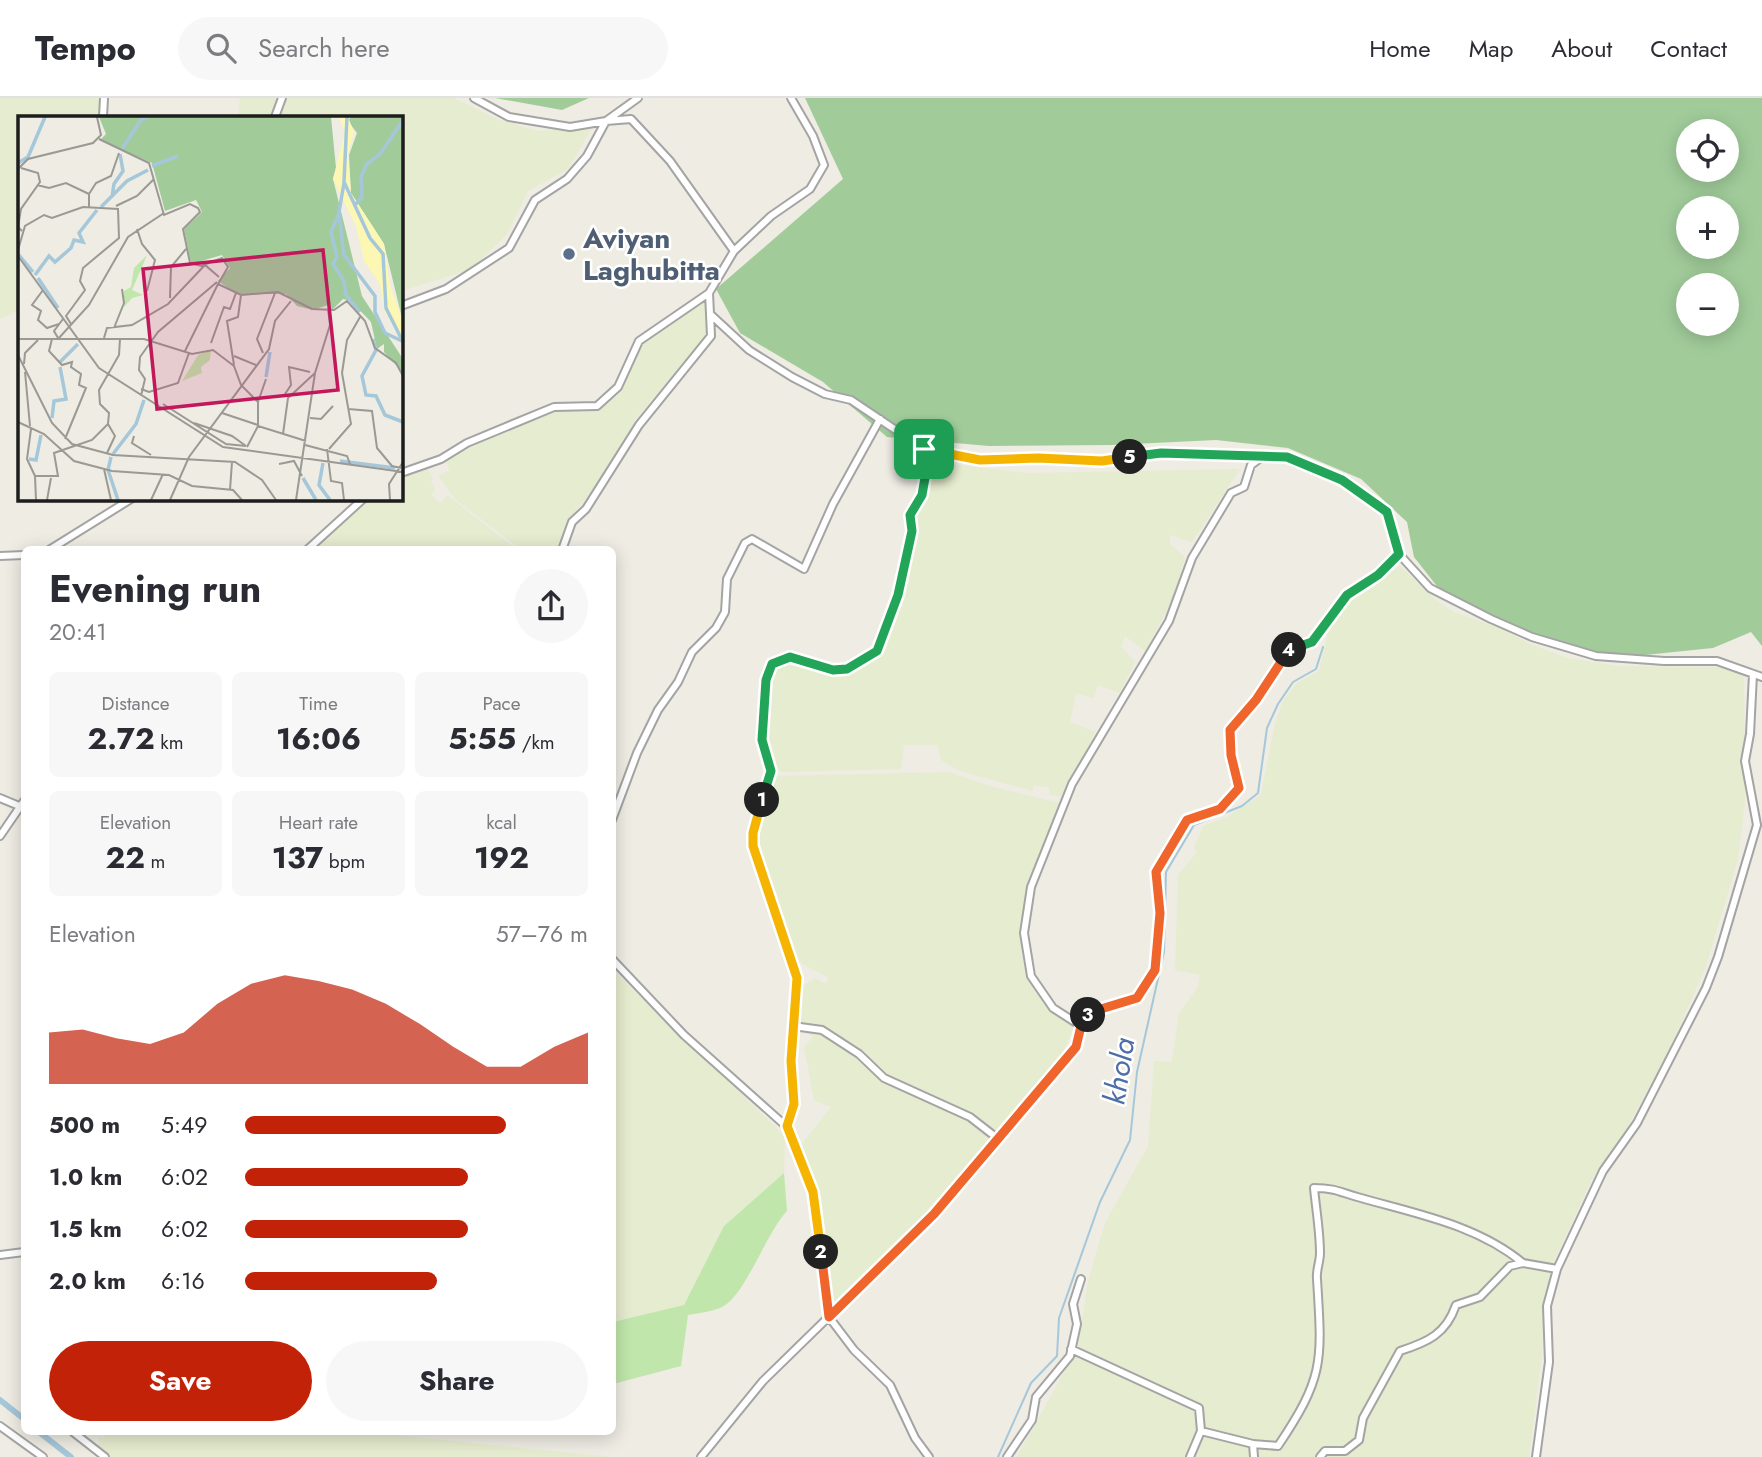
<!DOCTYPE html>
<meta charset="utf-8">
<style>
:root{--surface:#fff;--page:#f7f7f7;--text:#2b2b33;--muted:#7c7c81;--line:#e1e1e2;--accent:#c22308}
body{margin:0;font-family:Jost,sans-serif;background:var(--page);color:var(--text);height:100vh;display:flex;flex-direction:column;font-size:26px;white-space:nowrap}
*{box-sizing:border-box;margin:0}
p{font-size:23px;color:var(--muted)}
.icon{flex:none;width:38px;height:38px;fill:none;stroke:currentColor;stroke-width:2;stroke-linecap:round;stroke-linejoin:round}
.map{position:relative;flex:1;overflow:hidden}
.details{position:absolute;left:21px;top:448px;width:595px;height:889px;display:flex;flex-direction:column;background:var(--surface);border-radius:10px;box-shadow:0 4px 18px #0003}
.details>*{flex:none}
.fabs{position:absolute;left:1676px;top:21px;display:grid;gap:14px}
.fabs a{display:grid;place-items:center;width:63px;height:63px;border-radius:50%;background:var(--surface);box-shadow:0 4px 18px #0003;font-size:35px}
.pin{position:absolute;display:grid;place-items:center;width:60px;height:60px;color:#fff;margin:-30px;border-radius:14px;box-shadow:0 4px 10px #0006}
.km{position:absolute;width:35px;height:35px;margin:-18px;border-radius:50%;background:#222;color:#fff;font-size:19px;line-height:35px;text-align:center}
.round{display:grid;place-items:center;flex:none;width:74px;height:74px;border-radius:37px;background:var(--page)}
.head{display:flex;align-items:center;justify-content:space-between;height:119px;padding:0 28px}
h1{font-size:38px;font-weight:700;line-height:52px}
.figures{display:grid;grid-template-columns:repeat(3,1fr);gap:10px;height:119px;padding:7px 28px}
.figures div{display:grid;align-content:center;border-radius:10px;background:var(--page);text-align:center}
.figures b{font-size:30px;font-weight:700}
.figures small{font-size:19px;font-weight:400}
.figures p{font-size:19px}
.chart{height:196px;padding:14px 28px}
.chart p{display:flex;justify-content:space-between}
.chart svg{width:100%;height:126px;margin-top:7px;fill:var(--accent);opacity:.7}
.button{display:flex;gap:14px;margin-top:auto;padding:14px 28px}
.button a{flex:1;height:80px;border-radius:42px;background:var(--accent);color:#fff;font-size:28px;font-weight:700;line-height:80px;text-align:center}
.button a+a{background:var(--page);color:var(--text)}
ul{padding:0 28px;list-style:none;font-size:23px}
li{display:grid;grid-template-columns:112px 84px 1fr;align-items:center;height:52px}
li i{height:18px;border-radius:9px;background:var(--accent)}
header{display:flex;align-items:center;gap:42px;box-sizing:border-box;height:98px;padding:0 35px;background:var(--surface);border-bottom:2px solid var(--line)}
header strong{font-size:33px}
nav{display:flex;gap:38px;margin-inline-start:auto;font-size:24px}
.search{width:490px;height:63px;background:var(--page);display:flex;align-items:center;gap:18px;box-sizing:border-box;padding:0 24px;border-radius:38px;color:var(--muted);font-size:26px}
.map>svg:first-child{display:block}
.farmland{fill:#e6eccf}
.grass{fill:#c0e6ab}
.forest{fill:#a1cc9a;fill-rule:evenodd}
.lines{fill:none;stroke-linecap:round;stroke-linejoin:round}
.stream{stroke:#a5c7da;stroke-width:2}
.canal{stroke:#a5c7da;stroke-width:6}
.minor-casing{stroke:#a4a4a4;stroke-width:10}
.minor{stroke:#fff;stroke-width:6}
.split-1-casing{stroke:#fff;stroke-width:14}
.split-2-casing{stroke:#fff;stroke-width:14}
.split-3-casing{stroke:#fff;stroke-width:14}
.split-4-casing{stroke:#fff;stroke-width:14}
.split-5-casing{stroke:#fff;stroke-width:14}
.split-6-casing{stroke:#fff;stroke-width:14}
.split-1{stroke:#22a559;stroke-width:9}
.split-2{stroke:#f5b400;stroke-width:9}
.split-3{stroke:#f0652b;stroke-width:9}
.split-4{stroke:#f0652b;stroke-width:9}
.split-5{stroke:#22a559;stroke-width:9}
.split-6{stroke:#f5b400;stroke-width:9}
.service-dot{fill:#5c6f8a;stroke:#fff;stroke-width:2.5}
.labels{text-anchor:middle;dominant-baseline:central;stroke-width:5;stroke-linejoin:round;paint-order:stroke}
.service-label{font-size:28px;font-weight:bold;fill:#4e5e75;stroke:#fff;text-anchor:start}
.water-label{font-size:30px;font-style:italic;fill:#4e6ea9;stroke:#fff}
.inset-river{fill:none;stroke:#a5c7da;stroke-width:3.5}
.inset-road{fill:none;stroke:#9a9994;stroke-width:2}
.view{fill:#c2185b;fill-opacity:0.15;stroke:#c2185b;stroke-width:3.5}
.inset-edge{fill:none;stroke:#1d1d1d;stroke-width:3.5}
</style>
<header>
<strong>Tempo</strong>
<div class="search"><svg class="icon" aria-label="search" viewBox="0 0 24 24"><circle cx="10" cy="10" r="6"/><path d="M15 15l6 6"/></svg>Search here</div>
<nav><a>Home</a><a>Map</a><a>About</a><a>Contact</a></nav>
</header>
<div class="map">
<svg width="1762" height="1359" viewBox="0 0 1762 1359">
<rect width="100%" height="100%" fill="#eeece3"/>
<path class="farmland" d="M 0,0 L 101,0 L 99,19 L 19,19 L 19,212 L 0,221 Z
M 240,0 L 454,0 L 497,21 L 537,33 L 593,28 L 568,71 L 528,93 L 507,136 L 472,171 L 401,193 L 401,19 L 238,19 Z
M 705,200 L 706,237 L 635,322 L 616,361 L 569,422 L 556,451 L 520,451 L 455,401 L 438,378 L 450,372 L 445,362 L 506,333 L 555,313 L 599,312 L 622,293 L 642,247 Z
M 934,364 L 1027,375 L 1240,371 L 1192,444 L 1170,437 L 1170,446 L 1185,459 L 1174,499 L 1145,553 L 1125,538 L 1121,549 L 1135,563 L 1120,595 L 1098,587 L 1093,600 L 1076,595 L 1070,624 L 1095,634 L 1065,699 L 1050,697 L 1049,689 L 1033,688 L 1033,693 L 960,673 L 942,663 L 937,647 L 904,647 L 901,671 L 784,674 L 773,671 L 764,640 L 770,583 L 780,565 L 805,566 L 832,576 L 849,573 L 879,556 L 903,499 L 916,434 L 912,417 Z
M 426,369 L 433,380 L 431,383 L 435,392 L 431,397 L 440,405 L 447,397 L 516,451 L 311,452 L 366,401 L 401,401 L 401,377 Z
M 1400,468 L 1437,503 L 1454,514 L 1502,531 L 1528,545 L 1567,560 L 1619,568 L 1716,569 L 1744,576 L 1745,703 L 1738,761 L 1706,868 L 1670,950 L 1624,1036 L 1592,1081 L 1554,1163 L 1543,1207 L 1542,1257 L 1529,1359 L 1017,1359 L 1078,1249 L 1088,1183 L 1105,1125 L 1148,1048 L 1154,963 L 1172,964 L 1179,915 L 1198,889 L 1200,877 L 1175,872 L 1178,777 L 1197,754 L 1194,749 L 1203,728 L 1227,719 L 1261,697 L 1275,625 L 1283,603 L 1297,585 L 1319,573 L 1329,530 L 1351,500 Z
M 949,674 L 990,688 L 1063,706 L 1032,779 L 1021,855 L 1027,878 L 1038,898 L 1073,929 L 1060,963 L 928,1115 L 832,1210 L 817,1092 L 801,1047 L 831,1009 L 814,1002 L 804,949 L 814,938 L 796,933 L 798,883 L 804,887 L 815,880 L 825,886 L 829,880 L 803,866 L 790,852 L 784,819 L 758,756 L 756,734 L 773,678 Z
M 614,873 L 785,1038 L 784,1075 L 724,1128 L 684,1207 L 613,1224 Z
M 105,1334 L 364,1334 L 611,1359 L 107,1359 L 98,1352 L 99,1338 L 103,1340 L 107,1337 Z"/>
<path class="grass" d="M 784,1075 L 787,1113 C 765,1136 745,1200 720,1210 C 710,1214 698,1215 688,1217 L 681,1268 L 613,1286 L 613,1224 L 684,1207 L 724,1128 Z"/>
<path class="forest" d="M 495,0 L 589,0 L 562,12 Z
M 805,0 L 1762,0 L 1762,548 L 1751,534 L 1713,550 L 1606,561 L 1451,506 L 1414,459 L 1407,424 L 1361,381 L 1288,350 L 1216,342 L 1112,347 L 989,348 L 887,339 L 823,284 L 740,235 L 716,191 L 843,81 ZM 1689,33 L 1727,33 L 1727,72 L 1689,72 ZM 1689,110 L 1727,110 L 1727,149 L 1689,149 ZM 1689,187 L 1727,187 L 1727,226 L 1689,226 Z"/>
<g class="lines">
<path class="stream" d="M 998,1359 L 1031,1285 L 1057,1258 L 1059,1220 L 1100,1104 L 1130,1042 L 1137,974 L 1164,854 L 1166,774 L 1194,727 L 1242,708 L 1258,695 L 1267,630 L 1278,606 L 1293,584 L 1316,571 L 1323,549"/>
<path class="canal" d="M 0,1302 L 24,1321
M 39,1334 L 71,1359"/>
<defs>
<path id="minor" d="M 474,0 L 509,19 L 570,29 L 606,23 L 638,0
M 791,0 L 813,38 L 824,67 L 810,91 L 771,118 L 734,153 L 709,195 L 710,216 L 749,252 L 792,279 L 825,296 L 851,302 L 924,351 L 980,362 L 1038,360 L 1102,363 L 1161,355 L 1287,359 L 1342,382 L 1387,414 L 1399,456 L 1430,490 L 1491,521 L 1532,539 L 1596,558 L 1664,563 L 1717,563 L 1762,579
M 103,19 L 104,0
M 275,19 L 282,0
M 401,208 L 446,191 L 509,150 L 535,102 L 567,81 L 587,58 L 606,23 L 631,21 L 670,63 L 734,153
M 401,375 L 441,361 L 467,345 L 554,309 L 597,308 L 618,289 L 639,243 L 709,195
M 49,452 L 131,401
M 307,452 L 363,401
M 562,452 L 572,424 L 586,411 L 639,327 L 711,238 L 710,216
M 0,458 L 24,457
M 0,700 L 24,710
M 612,722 L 637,655 L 658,612 L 678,584 L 692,554 L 716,530 L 725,514 L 727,481 L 745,445 L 752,441 L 804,471 L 833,406 L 880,321
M 0,738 L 24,703
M 612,861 L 684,937 L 787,1029 L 813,1094 L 829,1219 L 854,1252 L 890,1287 L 915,1340 L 929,1359
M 793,928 L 822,932 L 859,956 L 884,980 L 970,1019 L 997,1040
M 1081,928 L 1053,910 L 1031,878 L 1024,835 L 1031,789 L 1072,686 L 1169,523 L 1192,460 L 1231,395 L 1244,389 L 1251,367 L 1263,358
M 787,1029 L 794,1005 L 791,963 L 797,880 L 753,748 L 753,735 L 771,672 L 762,642 L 766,582 L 772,566 L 790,559 L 819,569 L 847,571 L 877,553 L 898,497 L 912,433 L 910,417 L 922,397 L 927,374 L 924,351
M 0,1157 L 24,1154
M 1071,1251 L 1199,1310 L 1201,1333 L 1253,1346 L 1254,1359
M 0,1328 L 43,1359
M 73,1334 L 105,1359
M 1253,1346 L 1278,1348 C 1325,1278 1322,1263 1317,1181 C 1316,1172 1320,1164 1320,1155 C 1320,1134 1316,1111 1314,1090 C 1337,1090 1341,1095 1361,1100 C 1417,1116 1477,1127 1523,1165
M 701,1359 L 763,1283 L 934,1116 L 1076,949 L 1081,928 L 1091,914 L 1137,900 L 1155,872 L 1160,815 L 1156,774 L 1187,722 L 1220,711 L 1239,690 L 1232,657 L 1230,632 L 1256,602 L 1291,549 L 1312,544 L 1347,497 L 1378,477 L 1399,456
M 1007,1359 L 1032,1322 L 1036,1299 L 1070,1258 L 1077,1226 L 1073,1206 L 1081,1181
M 1190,1359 L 1201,1333
M 1320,1359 L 1325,1353 L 1345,1353 L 1359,1342 L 1363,1320 L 1400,1253 C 1428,1244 1446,1236 1456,1207 L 1480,1199 L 1510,1168 L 1523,1165 L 1557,1171
M 1536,1359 L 1549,1264 L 1547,1208 L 1557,1171 L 1603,1073 L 1637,1025 L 1706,890 L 1718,859 L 1757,727 L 1745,663 L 1750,636 L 1753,576"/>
</defs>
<use href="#minor" class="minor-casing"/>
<use href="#minor" class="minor"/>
</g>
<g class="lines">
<defs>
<path id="split-1" d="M 762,702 L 771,673 L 762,642 L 766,582 L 772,566 L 790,559 L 833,572 L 847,571 L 877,553 L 898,497 L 912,433 L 910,417 L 922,397 L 926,374 L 924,351"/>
<path id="split-2" d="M 762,702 L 753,735 L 753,748 L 797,880 L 791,963 L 794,1006 L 787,1028 L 813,1094 L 821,1154"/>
<path id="split-3" d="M 821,1154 L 829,1219 L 934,1116 L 1076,949 L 1081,928 L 1088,917"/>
<path id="split-4" d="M 1088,917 L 1091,914 L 1137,900 L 1155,872 L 1160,815 L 1156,774 L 1187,722 L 1220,711 L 1239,690 L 1231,657 L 1230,632 L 1256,602 L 1289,552"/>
<path id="split-5" d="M 1130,359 L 1161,355 L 1287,359 L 1342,382 L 1387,414 L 1399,456 L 1378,477 L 1347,497 L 1312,544 L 1289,552"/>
<path id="split-6" d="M 924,351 L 980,362 L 1038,360 L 1102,363 L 1130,359"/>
</defs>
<use href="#split-1" class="split-1-casing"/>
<use href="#split-2" class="split-2-casing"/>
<use href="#split-3" class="split-3-casing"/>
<use href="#split-4" class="split-4-casing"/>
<use href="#split-5" class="split-5-casing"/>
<use href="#split-6" class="split-6-casing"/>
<use href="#split-1" class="split-1"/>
<use href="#split-2" class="split-2"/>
<use href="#split-3" class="split-3"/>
<use href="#split-4" class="split-4"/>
<use href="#split-5" class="split-5"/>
<use href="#split-6" class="split-6"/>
</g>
<circle class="service-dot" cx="569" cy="156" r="7"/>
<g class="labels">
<g class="service-label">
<text x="583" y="140">Aviyan<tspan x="583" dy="32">Laghubitta</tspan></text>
</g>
<g class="water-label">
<text transform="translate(1119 973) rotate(-81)">khola</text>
</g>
</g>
<g transform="translate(18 18)">
<rect width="385" height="385" fill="#eeece3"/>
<path d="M 129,139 L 114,174 L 125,179 L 114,182 L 106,191 L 106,175 L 113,171 L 116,152 ZM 193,234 L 192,244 L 183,251 L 184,257 L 164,265 L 180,239 Z" fill="#c0e6ab"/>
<path d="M 81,1 L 313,1 L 318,52 L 315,63 L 344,180 L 385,243 L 385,257 L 366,236 L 366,228 L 359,233 L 353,206 L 333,185 L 325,183 L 314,194 L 310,189 L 295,194 L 279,190 L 268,178 L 219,178 L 200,165 L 212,152 L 204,139 L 173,148 L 166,113 L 184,96 L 178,84 L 147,95 L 134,47 L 82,24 L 88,18 ZM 333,1 L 385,1 L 385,206 L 366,128 L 333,77 L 331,39 L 339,17 L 330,5 Z" fill="#a1cc9a"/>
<path d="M 321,1 L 330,1 L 336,16 L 330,38 L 333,77 L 366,128 L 372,169 L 385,206 L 385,229 L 367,196 L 362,168 L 346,145 L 338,110 L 315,63 L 327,16 Z" fill="#fcf8b4"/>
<path class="inset-river" d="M 329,1 L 326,66 L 352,122 L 365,138 L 368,192 L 385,226M 104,33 L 123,4 L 130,1M 0,47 L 10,41 L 27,1M 134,50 L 160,40M 326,67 L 321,96 L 326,139 L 357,180 L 357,196 L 367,217 L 384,225M 94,81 L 96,68 L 105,55 L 102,38M 337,89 L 344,81 L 343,60 L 349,48 L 362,38 L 385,4M 83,91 L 109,65 L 130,54M 321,98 L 313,116 L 319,141 L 315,148 L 326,165 L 328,179 L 342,196M 0,138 L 15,156M 17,159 L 31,140 L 37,146 L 53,132 L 56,124 L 65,126 L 61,117 L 79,94M 20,162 L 40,192M 355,223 L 358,234 L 344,260 L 348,279 L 358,280 L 367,299 L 385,306M 42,246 L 60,228M 248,261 L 252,236M 34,302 L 36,285 L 48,283 L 42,251M 95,338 L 118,308 L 126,284M 93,341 L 90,354 L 100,384M 11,343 L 18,344 L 23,319M 322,345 L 377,352M 305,347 L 301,369 L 312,384M 285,362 L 298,384"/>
<path class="inset-road" d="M 81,23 L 131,47 L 146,99 L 172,88 L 180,92 L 182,96 L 165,113 L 172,147 L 183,150 L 204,142 L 210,151 L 200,168 L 223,179 L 260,176 L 294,193 L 316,194 L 329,185 L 347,205 L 357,232 L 378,247 L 385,260M 3,52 L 20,57 L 22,66 L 3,93 L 0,111 L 4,115M 0,53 L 10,43 L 75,27 L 83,19 L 79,1M 19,69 L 31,72 L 48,67 L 71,78M 98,90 L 119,80 L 136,63M 71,91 L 71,78 L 78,67 L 93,60 L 101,37M 119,113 L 124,128 L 137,144 L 129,175M 0,134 L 7,110 L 26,99 L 34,102 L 65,91 L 100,93 L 101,122 L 65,152 L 62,165 L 67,174 L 48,200 L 53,208M 0,140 L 81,252 L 205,331 L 385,356M 25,174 L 14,189 L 23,195 L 20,204 L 29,212 L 41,208M 152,182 L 153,151 L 168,133M 96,212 L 106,187 L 104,173M 40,222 L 36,215 L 45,203M 86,222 L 89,212 L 114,209 L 150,188 L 187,149 L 201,161M 0,223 L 126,223 L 174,238 L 195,234 L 216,250 L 223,269 L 240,286 L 240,310 L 288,325M 34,223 L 31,235 L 44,249 L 54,246 L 53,251 L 63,258 L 61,269 L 68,272 L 47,323M 40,223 L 71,189 L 110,121 L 146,97M 193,227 L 206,191 L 212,193 L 218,177M 167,235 L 200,168M 245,237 L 239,223 L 257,177M 0,239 L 34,307 L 54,328 L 95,339 L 217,346 L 244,364 L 258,384M 216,240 L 238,249M 6,248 L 7,237 L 20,224M 216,249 L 209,205 L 220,201 L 223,179M 7,256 L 12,310M 123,273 L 131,276 L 160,267 L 171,237M 267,278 L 273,269 L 271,251 L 292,256M 123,280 L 127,263 L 121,254 L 122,241 L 140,216 L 199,166M 240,286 L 248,263M 145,288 L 208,328 L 228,330M 330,293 L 354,295 L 359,332 L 374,350 L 383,352M 204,297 L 240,309M 292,302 L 303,303 L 315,290M 0,306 L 26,318 L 56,345 L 94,355 L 151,359 L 174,370 L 215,374 L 224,384M 176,307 L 214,320 L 228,330M 13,313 L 9,343 L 17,360M 265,318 L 270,282 L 297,257M 116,320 L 114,327 L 133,339M 287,329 L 329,340 L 332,348M 229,331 L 240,310M 309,333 L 313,365 L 324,367 L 326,384M 311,333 L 333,308 L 324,257 L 329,224 L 342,201M 89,337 L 97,320 L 90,308 L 91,297 L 82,288 L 81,274 L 101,239 L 102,223M 261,348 L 276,345 L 284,360M 86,353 L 93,384M 212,374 L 214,346M 18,384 L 17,360 L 40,360 L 36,337 L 74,324 L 90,308M 29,384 L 33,362M 133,384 L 145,358M 152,384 L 171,341 L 251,233 L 257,205 L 273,185M 278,384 L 297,257 L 312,209 L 310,193M 372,384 L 371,368 L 385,346"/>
<path class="view" d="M 305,134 L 320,274 L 139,293 L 125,153 Z"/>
<rect width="385" height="385" class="inset-edge"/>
</g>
</svg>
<div class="fabs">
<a><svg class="icon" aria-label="locate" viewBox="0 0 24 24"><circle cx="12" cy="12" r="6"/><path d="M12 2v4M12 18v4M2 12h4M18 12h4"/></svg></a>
<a>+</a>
<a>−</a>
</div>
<div class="pin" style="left:924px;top:351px;background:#1e9e55"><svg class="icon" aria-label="arrive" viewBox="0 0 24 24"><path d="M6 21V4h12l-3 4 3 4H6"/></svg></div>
<b class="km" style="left:762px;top:702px">1</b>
<b class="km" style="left:821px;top:1154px">2</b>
<b class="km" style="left:1088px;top:917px">3</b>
<b class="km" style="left:1289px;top:552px">4</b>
<b class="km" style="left:1130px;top:359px">5</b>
<section class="details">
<div class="head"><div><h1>Evening run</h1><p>20:41</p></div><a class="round"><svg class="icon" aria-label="share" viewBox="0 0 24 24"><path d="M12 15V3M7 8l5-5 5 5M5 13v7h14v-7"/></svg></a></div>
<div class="figures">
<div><p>Distance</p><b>2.72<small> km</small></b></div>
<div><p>Time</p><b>16:06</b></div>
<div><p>Pace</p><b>5:55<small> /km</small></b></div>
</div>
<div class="figures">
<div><p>Elevation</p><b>22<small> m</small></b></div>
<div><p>Heart rate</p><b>137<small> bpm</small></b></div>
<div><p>kcal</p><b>192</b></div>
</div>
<div class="chart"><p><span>Elevation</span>57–76 m</p>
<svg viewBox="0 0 160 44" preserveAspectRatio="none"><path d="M0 44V26L10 25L20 28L30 30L40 26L50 16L60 9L70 6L80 8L90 11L100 16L110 23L120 31L130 38L140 38L150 31L160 26V44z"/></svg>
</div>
<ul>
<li><b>500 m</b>5:49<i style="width:76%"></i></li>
<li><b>1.0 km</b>6:02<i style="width:65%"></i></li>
<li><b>1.5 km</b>6:02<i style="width:65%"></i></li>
<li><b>2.0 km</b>6:16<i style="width:56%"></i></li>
</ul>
<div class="button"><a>Save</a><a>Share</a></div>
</section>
</div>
